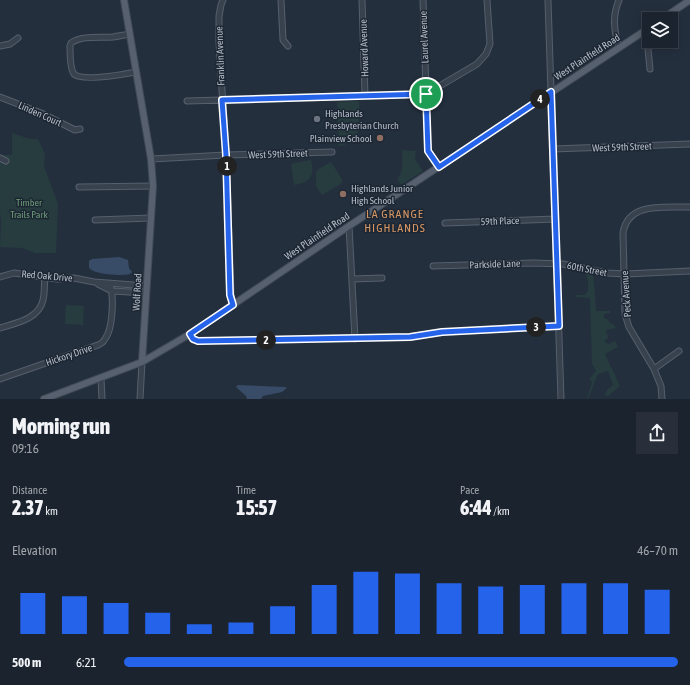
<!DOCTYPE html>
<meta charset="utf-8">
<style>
:root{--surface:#1b232e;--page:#282f3a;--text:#f1f3f6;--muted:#a0a4aa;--line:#39404a;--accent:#2563eb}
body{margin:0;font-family:"Asap Condensed",sans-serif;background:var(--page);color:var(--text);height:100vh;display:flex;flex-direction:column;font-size:15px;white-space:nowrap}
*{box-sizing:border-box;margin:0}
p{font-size:13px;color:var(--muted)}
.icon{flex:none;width:22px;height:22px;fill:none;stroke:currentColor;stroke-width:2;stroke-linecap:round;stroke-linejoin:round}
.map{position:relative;height:399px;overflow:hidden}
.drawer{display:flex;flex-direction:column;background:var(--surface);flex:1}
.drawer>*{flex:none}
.controls{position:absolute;left:642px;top:12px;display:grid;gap:8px}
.controls a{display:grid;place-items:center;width:36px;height:36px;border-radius:0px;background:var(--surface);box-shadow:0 2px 10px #0003,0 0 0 1px var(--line);font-size:20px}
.pin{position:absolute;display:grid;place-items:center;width:34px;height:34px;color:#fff;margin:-17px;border:2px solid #fff;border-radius:50%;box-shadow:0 1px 4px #0007}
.km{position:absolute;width:20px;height:20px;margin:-10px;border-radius:50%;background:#222;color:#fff;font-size:11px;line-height:20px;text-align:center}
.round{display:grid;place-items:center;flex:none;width:42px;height:42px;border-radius:0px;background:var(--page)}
.head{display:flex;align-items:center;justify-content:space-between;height:68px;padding:0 12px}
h1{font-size:22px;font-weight:800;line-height:30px}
.figures{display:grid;grid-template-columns:repeat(3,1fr);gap:6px;height:68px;padding:4px 12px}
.figures div{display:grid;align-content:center}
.figures b{font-size:20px;font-weight:800}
.figures small{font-size:11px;font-weight:400}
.figures p{font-size:11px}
.chart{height:112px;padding:8px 12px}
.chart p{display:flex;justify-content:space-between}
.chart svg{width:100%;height:72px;margin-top:4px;stroke:var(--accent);stroke-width:6}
ul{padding:0 12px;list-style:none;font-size:13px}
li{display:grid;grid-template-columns:64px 48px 1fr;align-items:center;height:30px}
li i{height:10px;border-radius:5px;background:var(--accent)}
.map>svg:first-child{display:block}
.green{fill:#263c3f}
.water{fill:#394c67}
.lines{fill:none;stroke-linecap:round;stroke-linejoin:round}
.minor-casing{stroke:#565f6c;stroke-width:7}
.major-casing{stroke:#414a57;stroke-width:8}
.minor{stroke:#38414e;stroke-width:5}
.major{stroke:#56606e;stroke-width:6}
.route-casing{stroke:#fff;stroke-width:8}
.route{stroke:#2563eb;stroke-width:5}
.worship-dot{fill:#6b7280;stroke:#1d2633;stroke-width:1.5}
.education-dot{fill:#8d6e63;stroke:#1d2633;stroke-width:1.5}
.labels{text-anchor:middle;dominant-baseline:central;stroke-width:3;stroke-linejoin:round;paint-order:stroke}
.street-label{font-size:10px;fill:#b4bcc9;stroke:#1d2633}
.poi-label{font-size:10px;fill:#b4bcc9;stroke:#1d2633;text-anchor:start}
.park-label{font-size:10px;fill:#6b9a76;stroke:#1d2633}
.quarter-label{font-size:12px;letter-spacing:1px;fill:#d59563;stroke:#1d2633}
</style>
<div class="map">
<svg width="690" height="399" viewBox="0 0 690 399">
<rect width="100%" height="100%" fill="#242f3e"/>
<path class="green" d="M 359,101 C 360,114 359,126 356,140 L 351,143 L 347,142 L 345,145 L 339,146 L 337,102 Z
M 12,133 L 30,139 L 38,139 L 45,154 L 44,166 L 58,204 L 56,253 L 35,253 L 22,248 L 0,247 L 1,221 L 0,213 L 0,155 L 12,155 Z
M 402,150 L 416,151 L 415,159 L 423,171 L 401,185 L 397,179 C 404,172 402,159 402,150 Z
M 311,160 C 315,175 311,183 294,185 L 291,165 L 293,163 Z
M 331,162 L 342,179 L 342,183 L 322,195 L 316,186 L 316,172 L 320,168 Z
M 585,272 L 593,272 L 596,311 L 610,311 L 610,313 L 604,314 L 604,318 L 607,319 L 610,323 L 613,324 L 616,328 L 606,330 L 608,338 L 604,341 L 608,344 L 615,341 L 618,347 L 605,354 L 620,386 L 608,396 L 605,395 L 607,390 L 613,385 L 608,371 L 598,374 L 588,399 L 587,399 L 592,382 L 589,379 L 596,371 L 592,364 L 590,298 L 576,297 L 576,295 L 585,295 L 588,291 L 588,281 Z
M 66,305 L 84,306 L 83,325 L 65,324 Z"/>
<path class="water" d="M 119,257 L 128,260 L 129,268 L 132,272 L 130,274 C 122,276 95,275 89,268 L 89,261 L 92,259 Z
M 238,385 L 285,387 L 287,388 L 282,392 L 263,396 L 261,399 L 247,399 L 246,396 L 236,387 Z"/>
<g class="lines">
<defs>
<path id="minor" d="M 223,0 L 221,5 L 219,16 L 219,42 L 226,155 L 231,295 L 233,305
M 281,0 L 283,40 L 288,46
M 362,0 L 365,95
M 423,0 L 428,151 L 439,167
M 548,0 L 561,399
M 619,0 C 612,16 614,31 619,47
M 646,29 L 650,69
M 130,34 C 124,35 119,36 113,37 C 100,38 82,35 71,43 L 70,46 C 70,52 70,69 74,74 C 82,82 125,74 136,72
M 0,46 L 10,44 L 18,38
M 0,97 L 41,113 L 75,130 L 80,129
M 187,101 L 426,94 L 477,64 L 486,54 L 490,44 L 487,0
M 553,149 L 690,144
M 0,158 L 6,161
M 151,159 L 226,155 L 332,152
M 79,187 L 153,186
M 95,220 L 151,218
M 445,223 L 555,219
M 349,226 L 355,339
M 433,266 L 534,263 L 563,264 L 607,273 L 625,274 L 690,271
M 0,277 L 14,273 L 57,279 L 74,278 L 94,282 L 147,286
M 352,279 L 382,278
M 98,284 L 112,291 L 146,293
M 0,328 C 16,323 39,319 43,300 C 45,292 44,284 45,277
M 190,334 L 193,339 L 198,341 L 410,337 L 442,332 L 559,326
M 654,369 L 679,351
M 101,378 L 102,399
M 0,379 L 95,346 C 99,345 103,343 105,339 C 113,329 114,296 110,284
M 140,399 L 142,362
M 662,399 L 661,386 L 654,369 L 629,327 L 625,314 L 623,233 C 628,201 666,208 690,207"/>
<path id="major" d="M 124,0 L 151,159 L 153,186 L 142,362
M 662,19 L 690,0
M 44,399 L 142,362 L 190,334 L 349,226 L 649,28"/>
</defs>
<use href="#minor" class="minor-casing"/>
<use href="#major" class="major-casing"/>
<use href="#minor" class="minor"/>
<use href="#major" class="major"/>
</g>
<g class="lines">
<defs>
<path id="route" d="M 551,92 L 559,326 L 442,332 L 410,337 L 198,341 L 193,339 L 190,334 L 233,305 L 230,295 L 226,155 L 222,100 L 426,94 L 428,151 L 439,167 Z"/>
</defs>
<use href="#route" class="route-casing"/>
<use href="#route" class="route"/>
</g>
<circle class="worship-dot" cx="317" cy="119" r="4"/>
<g class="education-dot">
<circle cx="380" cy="138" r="4"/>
<circle cx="343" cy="194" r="4"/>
</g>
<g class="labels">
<g class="street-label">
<text transform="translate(424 37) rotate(-92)">Laurel Avenue</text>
<text transform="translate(364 48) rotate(-92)">Howard Avenue</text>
<text transform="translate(220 56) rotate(-92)">Franklin Avenue</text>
<text transform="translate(587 57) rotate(-33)">West Plainfield Road</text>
<text transform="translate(40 114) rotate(24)">Linden Court</text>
<text transform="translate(622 147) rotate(-2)">West 59th Street</text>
<text transform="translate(278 154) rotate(-2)">West 59th Street</text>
<text transform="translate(500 221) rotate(-2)">59th Place</text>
<text transform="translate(317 236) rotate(-34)">West Plainfield Road</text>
<text transform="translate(495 264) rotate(-2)">Parkside Lane</text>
<text transform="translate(587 269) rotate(11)">60th Street</text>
<text transform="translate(47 276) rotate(5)">Red Oak Drive</text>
<text transform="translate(137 292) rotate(-87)">Wolf Road</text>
<text transform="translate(626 294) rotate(-94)">Peck Avenue</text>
<text transform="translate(69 355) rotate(-19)">Hickory Drive</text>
</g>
<g class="poi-label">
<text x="325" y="113">Highlands<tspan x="325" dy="12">Presbyterian Church</tspan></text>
<text x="372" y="138" text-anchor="end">Plainview School</text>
<text x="351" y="188">Highlands Junior<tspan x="351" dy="12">High School</tspan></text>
</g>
<g class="park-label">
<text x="29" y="202">Timber<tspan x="29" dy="12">Trails Park</tspan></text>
</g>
<g class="quarter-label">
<text x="395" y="214">LA GRANGE<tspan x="395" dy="14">HIGHLANDS</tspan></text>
</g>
</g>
</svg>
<div class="controls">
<a><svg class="icon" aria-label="layers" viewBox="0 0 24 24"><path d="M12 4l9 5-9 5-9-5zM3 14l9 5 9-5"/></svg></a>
</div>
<div class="pin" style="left:426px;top:94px;background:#1e9e55"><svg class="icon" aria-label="arrive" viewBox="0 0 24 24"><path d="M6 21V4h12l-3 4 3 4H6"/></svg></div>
<b class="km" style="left:227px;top:166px">1</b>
<b class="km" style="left:266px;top:340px">2</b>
<b class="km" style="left:536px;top:327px">3</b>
<b class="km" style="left:540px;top:99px">4</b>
</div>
<section class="drawer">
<div class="head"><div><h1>Morning run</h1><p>09:16</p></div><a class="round"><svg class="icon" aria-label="share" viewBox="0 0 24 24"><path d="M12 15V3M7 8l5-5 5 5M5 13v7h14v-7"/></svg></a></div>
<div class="figures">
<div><p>Distance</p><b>2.37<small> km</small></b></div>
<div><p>Time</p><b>15:57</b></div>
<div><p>Pace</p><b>6:44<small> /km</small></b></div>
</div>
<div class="chart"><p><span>Elevation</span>46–70 m</p>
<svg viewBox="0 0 160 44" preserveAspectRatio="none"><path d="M5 44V19M15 44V21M25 44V25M35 44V31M45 44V38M55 44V37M65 44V27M75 44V14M85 44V6M95 44V7M105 44V13M115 44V15M125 44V14M135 44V13M145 44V13M155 44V17"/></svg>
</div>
<ul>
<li><b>500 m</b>6:21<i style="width:100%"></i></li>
</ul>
</section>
